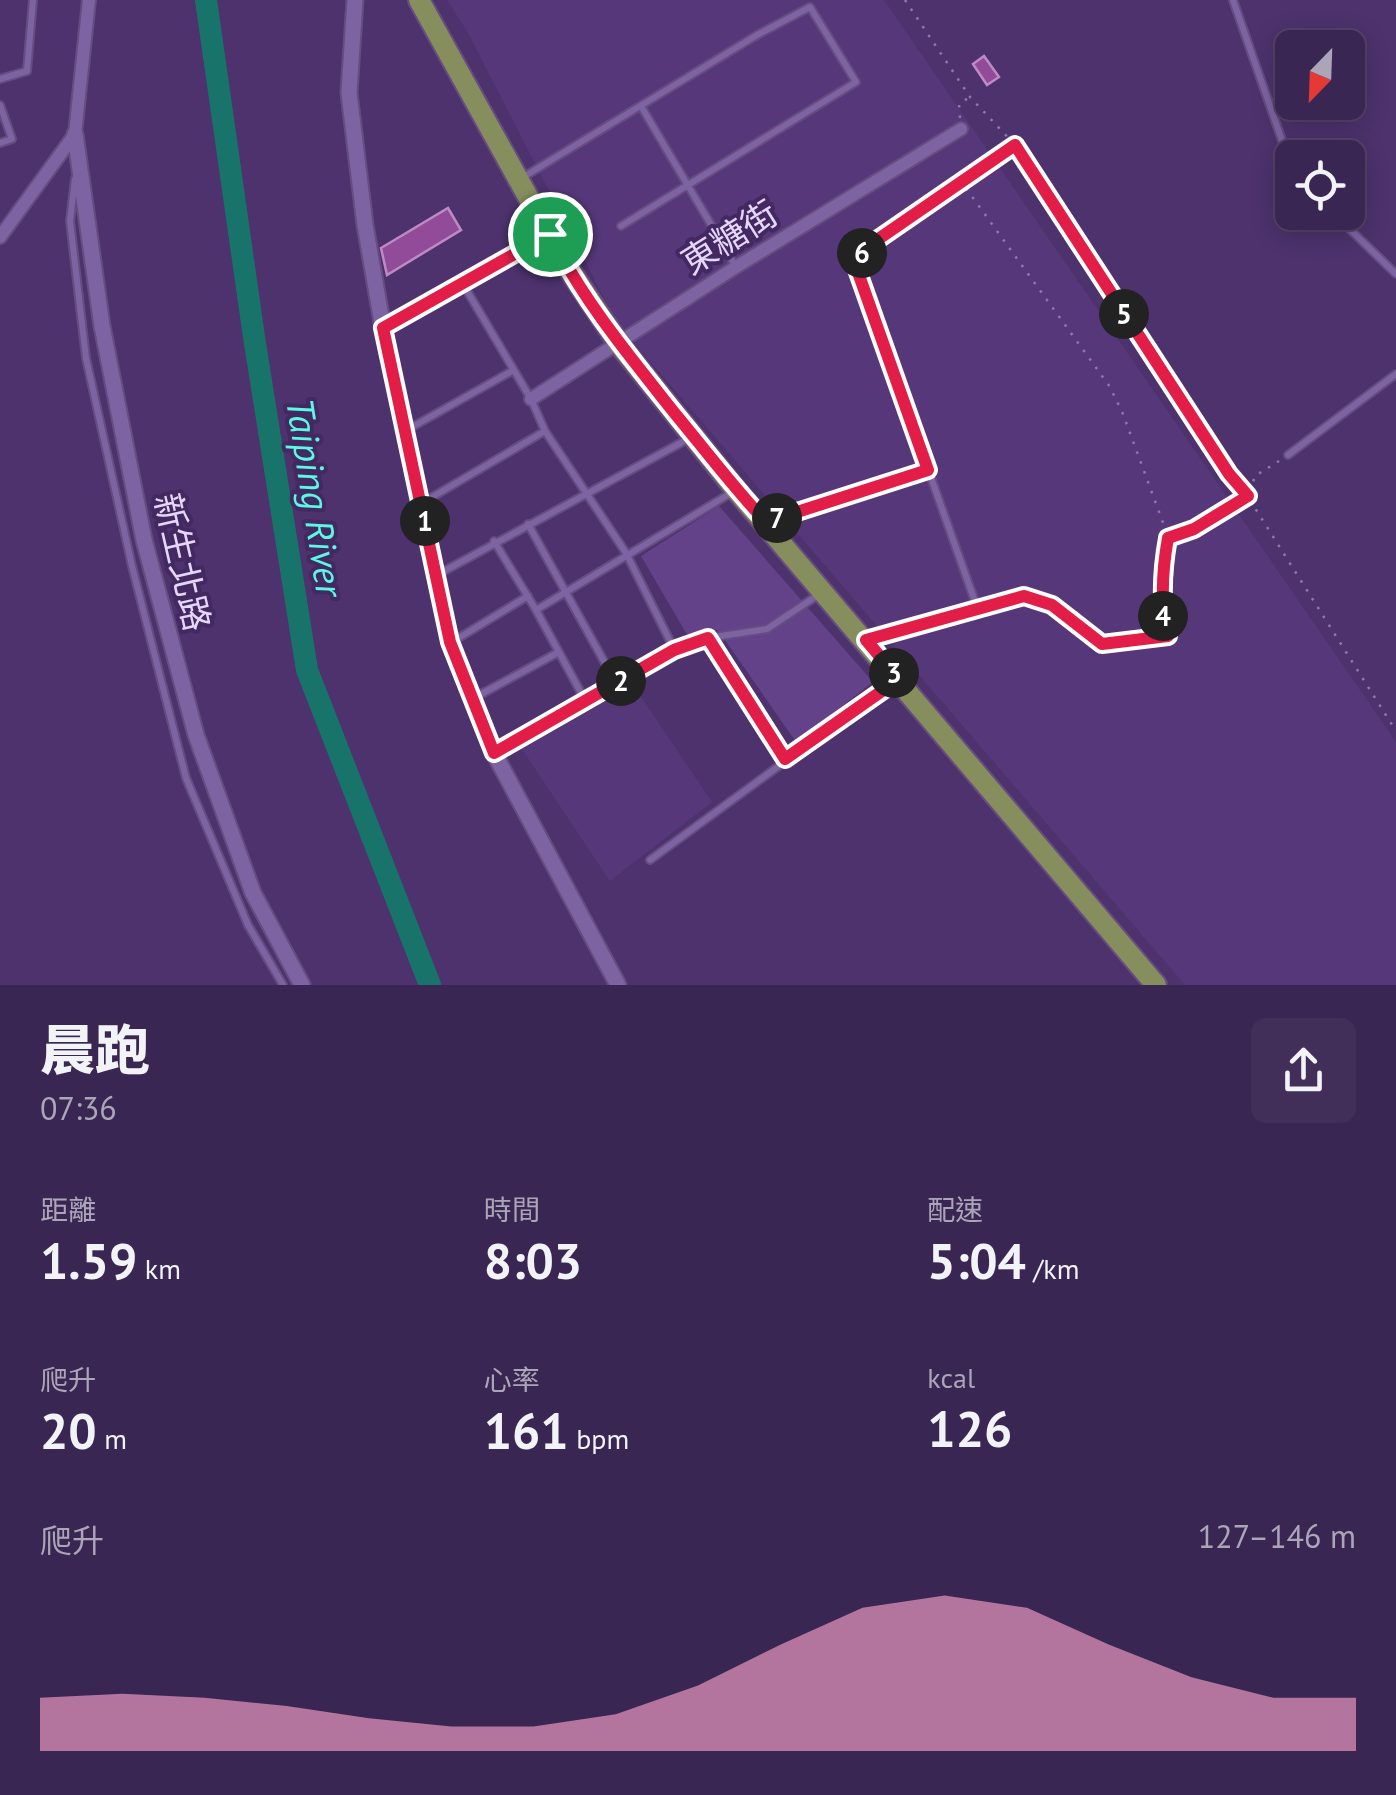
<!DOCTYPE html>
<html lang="zh-TW">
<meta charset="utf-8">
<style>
:root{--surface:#3a2652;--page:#412e59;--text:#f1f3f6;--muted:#aba5b8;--line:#544369;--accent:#e797bd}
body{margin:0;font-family:"PT Sans","Noto Sans TC",sans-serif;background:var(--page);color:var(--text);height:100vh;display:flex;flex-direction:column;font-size:38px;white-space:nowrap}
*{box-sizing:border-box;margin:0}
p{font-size:32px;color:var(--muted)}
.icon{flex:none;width:55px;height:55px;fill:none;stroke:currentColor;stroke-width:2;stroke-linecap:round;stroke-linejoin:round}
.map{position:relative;height:985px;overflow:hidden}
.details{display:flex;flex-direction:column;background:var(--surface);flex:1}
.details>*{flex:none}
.needle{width:65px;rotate:203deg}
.tools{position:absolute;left:1275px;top:30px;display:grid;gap:20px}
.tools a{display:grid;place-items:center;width:90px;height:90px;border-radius:15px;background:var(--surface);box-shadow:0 5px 25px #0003,0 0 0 2px var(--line);font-size:50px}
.pin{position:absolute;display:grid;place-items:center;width:85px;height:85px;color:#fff;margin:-42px;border:5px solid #fff;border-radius:50%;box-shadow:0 2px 10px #0007}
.km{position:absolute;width:50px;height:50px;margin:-25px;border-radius:50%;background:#222;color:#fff;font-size:28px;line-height:50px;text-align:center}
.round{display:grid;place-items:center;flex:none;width:105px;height:105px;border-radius:15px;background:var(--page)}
.headline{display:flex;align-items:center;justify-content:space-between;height:170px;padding:0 40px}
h1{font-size:55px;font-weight:800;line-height:75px}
.figures{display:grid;grid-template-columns:repeat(3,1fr);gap:15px;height:170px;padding:10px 40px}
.figures div{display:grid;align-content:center}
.figures b{font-size:50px;font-weight:800}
.figures small{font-size:28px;font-weight:400}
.figures p{font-size:28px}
.chart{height:280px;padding:20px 40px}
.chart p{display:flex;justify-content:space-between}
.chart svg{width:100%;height:180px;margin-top:10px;fill:var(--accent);opacity:.7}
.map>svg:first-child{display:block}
.built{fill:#56387a}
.green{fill:#63428a}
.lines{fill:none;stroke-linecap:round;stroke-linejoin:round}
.river{stroke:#18746a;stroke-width:22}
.building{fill:#914b99;stroke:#be8ac4;stroke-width:2.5}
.service-casing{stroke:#654d80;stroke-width:10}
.minor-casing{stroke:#654d80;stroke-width:16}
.tertiary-casing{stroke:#654d80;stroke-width:19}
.primary-casing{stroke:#654d80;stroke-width:24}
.path{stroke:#8e78a9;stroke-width:2.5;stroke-dasharray:2.5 8;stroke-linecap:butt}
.service{stroke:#7e63a2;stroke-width:6}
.minor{stroke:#7e63a2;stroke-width:12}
.tertiary{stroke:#7e63a2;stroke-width:15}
.primary{stroke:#858e5c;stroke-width:20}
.route-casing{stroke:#fff;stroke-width:20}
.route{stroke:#e11d48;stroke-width:12}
.labels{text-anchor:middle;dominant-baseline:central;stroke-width:8;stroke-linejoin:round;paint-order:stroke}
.street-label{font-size:35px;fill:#e5d7fa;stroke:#432861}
.water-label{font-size:38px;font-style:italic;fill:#5af9e5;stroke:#432861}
</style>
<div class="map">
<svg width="1396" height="985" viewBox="0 0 1396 985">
<rect width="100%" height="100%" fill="#4d326d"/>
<path class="built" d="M 447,0 L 884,0 L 1396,742 L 1396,985 L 1185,985 L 617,323 L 467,31 Z
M 633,685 L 712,802 L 610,881 L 522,749 Z"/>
<path class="green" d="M 719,506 L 873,682 L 796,742 L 718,630 L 689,638 L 641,556 Z"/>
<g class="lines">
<path class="river" d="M 206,0 L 254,337 L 307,670 L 430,985"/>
</g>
<path class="building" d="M 984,56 L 999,77 L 987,85 L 973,64 Z
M 448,208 L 461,230 L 387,275 L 381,248 Z"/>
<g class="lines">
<defs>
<path id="service" d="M 1233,0 L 1292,169
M 0,79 L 27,71 L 33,0
M 0,105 L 12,139 L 0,143
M 641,106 L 736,267
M 75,179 L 70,221 L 86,358 L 132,566 L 186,778 L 248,925 L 283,985
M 520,179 L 757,35 L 810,7 L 856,82 L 621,226
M 1332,212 L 1396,274
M 463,284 L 531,399 L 545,431 L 626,553 L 674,649
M 384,327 L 547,236
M 405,431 L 512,371
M 1288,455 L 1396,374
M 422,503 L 545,431
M 767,521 L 928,469 L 978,610
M 528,524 L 616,683
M 494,541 L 536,610 L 585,700
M 435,576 L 688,439
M 536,610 L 731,493
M 708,638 L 785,759
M 452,642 L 528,596
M 472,699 L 559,652
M 496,752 L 674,649 L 708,638 L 767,629 L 818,595
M 650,860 L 894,682"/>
<path id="minor" d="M 0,237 L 75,134 L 89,0
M 531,399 L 736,267 L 961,129"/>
<path id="tertiary" d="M 355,0 L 349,93 L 365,225 L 383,328 L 450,642 L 494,753 L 618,985
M 75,134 L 102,326 L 144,540 L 196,735 L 253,893 L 302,985"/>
<path id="primary" d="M 419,0 L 563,260 L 619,344 L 736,490 L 1156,985"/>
</defs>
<use href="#service" class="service-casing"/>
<use href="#minor" class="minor-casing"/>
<use href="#tertiary" class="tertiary-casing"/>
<use href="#primary" class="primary-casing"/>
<path class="path" d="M 905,0 L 970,97 L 1015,145 L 1229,474 L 1248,497 L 1396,731
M 960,118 L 959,104 L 970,97
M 960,180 L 1110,387 L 1123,414 L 1169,539 L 1194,529 L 1248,497 L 1255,476 L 1279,461
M 924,459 L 855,265 L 864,249 L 1015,145
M 985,608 L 1024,596 L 1052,605 L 1102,644 L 1168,636 C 1160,605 1161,572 1168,540
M 879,636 L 968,613"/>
<use href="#service" class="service"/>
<use href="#minor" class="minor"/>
<use href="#tertiary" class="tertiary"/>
<use href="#primary" class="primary"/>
</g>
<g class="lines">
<defs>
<path id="route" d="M 1015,145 L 1229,474 L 1248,496 L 1194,529 L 1168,538 C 1162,571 1160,604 1168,636 L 1102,644 L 1052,605 L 1024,596 L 866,640 L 899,679 L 785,759 L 708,638 L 674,650 L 494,753 L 450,642 L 383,328 L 550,234 C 583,301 631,358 677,416 C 706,451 734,488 766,522 L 928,470 L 855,264 L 864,249 L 877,240 Z"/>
</defs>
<use href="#route" class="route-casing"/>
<use href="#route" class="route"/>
</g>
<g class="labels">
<g class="street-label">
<text transform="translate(729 237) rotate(-32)">東糖街</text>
<text transform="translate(183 562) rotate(77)">新生北路</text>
</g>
<g class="water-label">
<text transform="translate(316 497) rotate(81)">Taiping River</text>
</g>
</g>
</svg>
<div class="tools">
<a><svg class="needle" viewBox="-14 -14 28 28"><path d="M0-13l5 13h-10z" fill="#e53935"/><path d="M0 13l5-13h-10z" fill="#aba5b8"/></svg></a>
<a><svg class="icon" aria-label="locate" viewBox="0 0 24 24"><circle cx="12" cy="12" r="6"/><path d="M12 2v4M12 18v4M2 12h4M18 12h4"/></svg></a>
</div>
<div class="pin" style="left:550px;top:234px;background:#1e9e55"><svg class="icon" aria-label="arrive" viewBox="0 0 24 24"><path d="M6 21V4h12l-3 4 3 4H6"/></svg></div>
<b class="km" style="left:425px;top:521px">1</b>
<b class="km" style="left:621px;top:681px">2</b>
<b class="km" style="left:894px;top:673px">3</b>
<b class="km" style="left:1163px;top:616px">4</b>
<b class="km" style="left:1124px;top:314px">5</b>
<b class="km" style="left:862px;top:253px">6</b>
<b class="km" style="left:777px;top:518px">7</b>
</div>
<section class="details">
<div class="headline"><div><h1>晨跑</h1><p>07:36</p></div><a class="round"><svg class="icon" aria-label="share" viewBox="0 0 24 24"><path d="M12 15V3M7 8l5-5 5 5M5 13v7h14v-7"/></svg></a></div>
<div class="figures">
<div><p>距離</p><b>1.59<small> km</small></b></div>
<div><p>時間</p><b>8:03</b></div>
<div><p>配速</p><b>5:04<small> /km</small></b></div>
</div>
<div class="figures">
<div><p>爬升</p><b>20<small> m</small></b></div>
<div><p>心率</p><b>161<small> bpm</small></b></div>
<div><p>kcal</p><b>126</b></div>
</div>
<div class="chart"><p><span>爬升</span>127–146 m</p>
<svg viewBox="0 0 160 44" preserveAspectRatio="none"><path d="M0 44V31L10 30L20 31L30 33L40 36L50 38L60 38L70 35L80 28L90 18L100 9L110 6L120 9L130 18L140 26L150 31L160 31V44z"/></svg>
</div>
</section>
